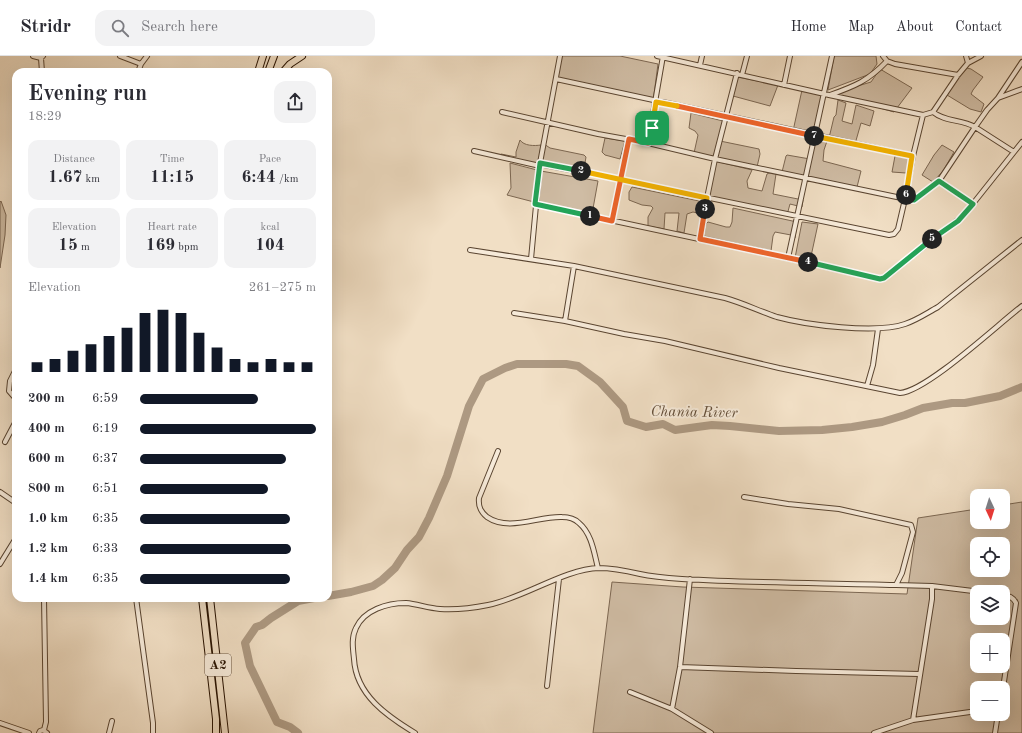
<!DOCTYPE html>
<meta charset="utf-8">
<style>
:root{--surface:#fff;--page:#f2f2f3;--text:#2b2b33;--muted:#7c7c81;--line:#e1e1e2;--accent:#111827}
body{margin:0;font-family:"Old Standard TT",serif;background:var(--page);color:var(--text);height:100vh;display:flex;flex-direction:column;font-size:15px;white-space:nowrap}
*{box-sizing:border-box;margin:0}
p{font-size:13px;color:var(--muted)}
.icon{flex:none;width:22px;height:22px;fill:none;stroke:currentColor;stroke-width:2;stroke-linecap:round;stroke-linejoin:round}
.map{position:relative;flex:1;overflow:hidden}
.panel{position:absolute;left:12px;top:12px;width:320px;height:534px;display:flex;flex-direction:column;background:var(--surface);border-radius:12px;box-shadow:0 4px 16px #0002}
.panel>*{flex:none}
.needle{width:26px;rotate:176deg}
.buttons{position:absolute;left:970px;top:433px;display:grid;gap:8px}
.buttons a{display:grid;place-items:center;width:40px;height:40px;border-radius:8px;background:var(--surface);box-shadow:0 4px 16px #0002;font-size:20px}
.pin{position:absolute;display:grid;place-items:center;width:34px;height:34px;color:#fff;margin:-17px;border-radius:8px;box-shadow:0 2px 6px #0006}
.km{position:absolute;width:20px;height:20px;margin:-10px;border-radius:50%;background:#222;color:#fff;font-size:11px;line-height:20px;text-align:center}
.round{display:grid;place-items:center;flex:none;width:42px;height:42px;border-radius:12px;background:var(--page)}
.headline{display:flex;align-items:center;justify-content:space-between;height:68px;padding:0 16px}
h1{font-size:22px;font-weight:600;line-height:30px}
.stats{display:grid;grid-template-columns:repeat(3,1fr);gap:6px;height:68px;padding:4px 16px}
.stats div{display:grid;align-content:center;border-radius:10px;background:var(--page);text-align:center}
.stats b{font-size:17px;font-weight:600}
.stats small{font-size:11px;font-weight:400}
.stats p{font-size:11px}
.chart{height:112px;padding:8px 16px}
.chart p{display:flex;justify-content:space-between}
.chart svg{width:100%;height:72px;margin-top:4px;stroke:var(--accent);stroke-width:6}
ul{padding:0 16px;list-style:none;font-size:13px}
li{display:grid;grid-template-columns:64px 48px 1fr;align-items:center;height:30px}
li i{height:10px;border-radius:5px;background:var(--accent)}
header{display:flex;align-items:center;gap:24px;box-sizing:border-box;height:56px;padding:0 20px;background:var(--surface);border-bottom:1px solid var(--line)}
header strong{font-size:19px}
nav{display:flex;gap:22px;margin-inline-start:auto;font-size:14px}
.search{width:280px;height:36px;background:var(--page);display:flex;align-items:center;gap:10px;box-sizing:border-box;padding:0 14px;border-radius:12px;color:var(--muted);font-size:15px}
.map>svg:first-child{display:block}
.green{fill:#cfbca4;stroke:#7c6752;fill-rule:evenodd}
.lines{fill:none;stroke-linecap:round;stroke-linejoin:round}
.river{stroke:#ad9982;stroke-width:8}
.minor-casing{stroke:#5a4531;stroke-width:6}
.trunk-casing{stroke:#281200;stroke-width:8}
.minor{stroke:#f6ead9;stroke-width:4}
.trunk{stroke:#f1dfc5;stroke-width:6}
.split-1-casing{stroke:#fff;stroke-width:8}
.split-2-casing{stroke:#fff;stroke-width:8}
.split-3-casing{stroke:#fff;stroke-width:8}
.split-4-casing{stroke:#fff;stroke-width:8}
.split-5-casing{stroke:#fff;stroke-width:8}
.split-6-casing{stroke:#fff;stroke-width:8}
.split-7-casing{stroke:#fff;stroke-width:8}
.split-8-casing{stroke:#fff;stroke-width:8}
.split-9-casing{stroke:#fff;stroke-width:8}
.split-1{stroke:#f0652b;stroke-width:5}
.split-2{stroke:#22a559;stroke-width:5}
.split-3{stroke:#f5b400;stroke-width:5}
.split-4{stroke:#f0652b;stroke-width:5}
.split-5{stroke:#22a559;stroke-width:5}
.split-6{stroke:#22a559;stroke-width:5}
.split-7{stroke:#f5b400;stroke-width:5}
.split-8{stroke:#f0652b;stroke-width:5}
.split-9{stroke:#f5b400;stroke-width:5}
.labels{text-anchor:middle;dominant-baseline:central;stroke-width:4;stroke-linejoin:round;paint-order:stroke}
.shield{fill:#f6ead9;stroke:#665341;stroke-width:1}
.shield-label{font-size:13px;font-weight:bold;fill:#281200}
.water-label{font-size:15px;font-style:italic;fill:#644f3a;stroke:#f6ead9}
</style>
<header>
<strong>Stridr</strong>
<div class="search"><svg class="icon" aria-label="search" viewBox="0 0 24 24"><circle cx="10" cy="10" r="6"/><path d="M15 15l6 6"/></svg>Search here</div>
<nav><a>Home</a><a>Map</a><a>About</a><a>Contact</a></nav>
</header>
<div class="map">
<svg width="1022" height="677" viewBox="0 0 1022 677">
<rect width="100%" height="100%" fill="#f1dfc5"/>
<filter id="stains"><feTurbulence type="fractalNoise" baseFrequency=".005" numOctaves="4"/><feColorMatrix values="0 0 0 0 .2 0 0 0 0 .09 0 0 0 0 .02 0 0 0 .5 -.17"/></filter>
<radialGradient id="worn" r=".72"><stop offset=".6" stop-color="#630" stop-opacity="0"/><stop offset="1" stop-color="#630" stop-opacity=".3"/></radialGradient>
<path class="green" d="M 559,0 L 620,0 L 658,8 L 653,46 L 555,22 Z
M 834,0 L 876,0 L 877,8 L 870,18 L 828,34 Z
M 967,12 L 971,13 L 983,21 L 973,34 L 971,38 L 984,48 L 981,56 L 970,53 L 947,39 L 946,35 Z
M 880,13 L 912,32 L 894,56 L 831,38 L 871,26 Z
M 737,21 L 778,29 L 770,50 L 733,40 Z
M 802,34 L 822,39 L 813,80 L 793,75 Z
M 838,44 L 846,47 L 842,65 L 852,68 L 856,49 L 874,55 L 870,70 L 861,67 L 855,88 L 829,82 L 834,61 L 836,59 Z
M 691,57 L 723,65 L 713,102 L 694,97 L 698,79 L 695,75 L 689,72 Z
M 605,82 L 625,85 L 620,103 L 605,99 L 602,96 Z
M 815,83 L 827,85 L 824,94 L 823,105 L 861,115 L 857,131 L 808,121 Z
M 520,84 C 524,90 534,90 541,89 L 538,110 L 498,102 L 501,98 L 516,101 L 516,96 Z
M 720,85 L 759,93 L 760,98 L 757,111 L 716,103 Z
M 544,88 L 550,92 L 584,99 L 586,101 L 583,119 L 541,111 Z
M 942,89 L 954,96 L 943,115 L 933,126 L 922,119 L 934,99 Z
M 787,99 L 810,103 L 806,120 L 782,116 L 786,100 Z
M 895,100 L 910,102 L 906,117 L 892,116 Z
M 715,105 L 752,114 L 747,125 L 748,132 L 762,135 L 767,118 C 771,116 773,116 776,118 L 773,138 L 803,144 L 802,151 L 790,148 L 787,159 L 707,143 Z
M 510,107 L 537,114 L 534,146 L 507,139 L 511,132 Z
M 541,115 L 598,125 L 592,158 L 538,146 Z
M 632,131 L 704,146 L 702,158 L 693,156 L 687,158 L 684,177 L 677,175 L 679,157 L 665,157 L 664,173 L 648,170 L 648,161 L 653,152 L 651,150 L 642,149 L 629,144 L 629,136 Z
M 1,145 L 6,159 L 5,179 L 0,212 L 0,146 Z
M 733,152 L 797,166 L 795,182 L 791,179 L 775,176 L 773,180 L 771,195 L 704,180 L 706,168 L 708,166 L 726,171 L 730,171 L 732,166 Z
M 802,166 L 818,168 L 810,205 L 795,202 Z
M 1022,446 L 1022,677 L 593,677 L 612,526 L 683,531 L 907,538 L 918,462 L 977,453 L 977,466 L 1003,466 L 1003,449 ZM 977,488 L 1003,488 L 1003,514 L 977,514 ZM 977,536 L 1003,536 L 1003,562 L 977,562 ZM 977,584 L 1003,584 L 1003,610 L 977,610 ZM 977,632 L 1003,632 L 1003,658 L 977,658 Z"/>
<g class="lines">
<path class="river" d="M 328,540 L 351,536 L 373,530 L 382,524 L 395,512 L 407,494 L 419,481 L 429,462 L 447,420 L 469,350 L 483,323 L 505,312 L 517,308 L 566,308 L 578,310 L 600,326 L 612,339 L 623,351 L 627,365 L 646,371 L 663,368 L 675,374 L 712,369 L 730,370 L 779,375 L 822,374 L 852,371 L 882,366 L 905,359 L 923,352 L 952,347 L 965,347 L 1000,340 L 1022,331
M 298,677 L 290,671 L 277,666 L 250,610 L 245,587 L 256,571 L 262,569 L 271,562 L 298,545 L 314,542"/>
<defs>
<path id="minor" d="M 33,0 L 41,2
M 120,0 L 141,8 L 138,16
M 657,0 L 829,39 L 923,59
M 883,0 L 887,5 L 895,8 L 958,19
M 966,0 L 968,7
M 141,8 L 147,0
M 700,9 L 702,0
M 42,16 L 41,2 L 43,0
M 742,19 L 747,0
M 556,23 L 913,100 L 923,59 L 933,56 L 958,19 L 968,7 L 981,0
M 784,29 L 790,0
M 830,39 C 855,30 868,25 887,5
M 998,42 L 1022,6
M 502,56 L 598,78 L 648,87 L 715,103 L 911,144 L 916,143 L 939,125 L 975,71 L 1014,96
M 933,56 C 945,66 961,63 975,71 L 987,54 L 998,42 L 1022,33
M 648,87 L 663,0
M 474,95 L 540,110
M 540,107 L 889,179 L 894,178 L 898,173 L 905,143 L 913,100
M 939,125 L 973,148
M 535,148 L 788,202 L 880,223 L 884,222 L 964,159 L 1022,86
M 612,165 L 629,83
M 700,183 L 707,142 L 715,103 L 737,17
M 470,194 L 574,210 L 725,242 C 743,247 759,255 777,261 C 806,269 876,278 905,268 C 917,264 927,257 938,251 L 1022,184
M 788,202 L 832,0
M 531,203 L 540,107 L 560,0
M 574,210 L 565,265 L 624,278 L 665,285 L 779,312 L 900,337 C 927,335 997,269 1022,250
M 514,257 L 565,265
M 16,313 L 10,325 L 9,335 L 16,343
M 867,330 L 873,309 L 878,273
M 5,386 L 16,365
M 498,395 L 479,442 C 478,451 481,456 487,461 C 509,476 538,460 562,461 C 568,461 575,463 579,467 C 592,478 594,497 598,512
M 0,436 L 16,447
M 0,508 L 16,482
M 932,530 L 981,536
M 44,542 L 46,666 L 44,674
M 136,542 L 153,667 L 153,677
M 680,611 L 796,615 L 919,618
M 547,630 L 559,523
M 1003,632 L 1016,547 C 1013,541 1009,540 1003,539
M 630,636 L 672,653 L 711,677
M 672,653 L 680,611 L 690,523
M 913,664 L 977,655
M 0,667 L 29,677
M 39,677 L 40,675 L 43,674 L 47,677
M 109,677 L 112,665
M 415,677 C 387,660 356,639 354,603 C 353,593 351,582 356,572 C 364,554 387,547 406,547 C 417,548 428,552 440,553 C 456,554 473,552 488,549 C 524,542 564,513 599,512 C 613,512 627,515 640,518 C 654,521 668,522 682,523 C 753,527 825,527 896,529 L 902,517 L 913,476 L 911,469 L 839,453 L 788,448 L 744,441
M 874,677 L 913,664 L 932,543 L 932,530 L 896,529
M 995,677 L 998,658"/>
<path id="trunk" d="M 258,16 L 263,0
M 268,16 L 274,0
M 283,16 L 290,8 L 302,0
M 202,542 L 216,663 L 216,677
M 210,542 L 225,677"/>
</defs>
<use href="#minor" class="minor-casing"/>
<use href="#trunk" class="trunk-casing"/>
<use href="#minor" class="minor"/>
<use href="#trunk" class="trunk"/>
</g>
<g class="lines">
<defs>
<path id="split-1" d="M 590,160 L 612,165 L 629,83 L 648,87 L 652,72"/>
<path id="split-2" d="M 581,115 L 540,107 L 535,148 L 590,160"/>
<path id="split-3" d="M 581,115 L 707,142 L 705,153"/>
<path id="split-4" d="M 705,153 L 700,183 L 808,206"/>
<path id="split-5" d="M 808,206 L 880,223 L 884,222 L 932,183"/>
<path id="split-6" d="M 906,139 L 905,143 L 914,144 L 939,125 L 973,148 L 958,165 L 932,183"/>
<path id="split-7" d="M 814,80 L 912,100 L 906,139"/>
<path id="split-8" d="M 677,50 L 814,80"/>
<path id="split-9" d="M 652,72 L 656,46 L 677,50"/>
</defs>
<use href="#split-1" class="split-1-casing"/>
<use href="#split-2" class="split-2-casing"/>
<use href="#split-3" class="split-3-casing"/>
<use href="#split-4" class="split-4-casing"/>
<use href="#split-5" class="split-5-casing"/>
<use href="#split-6" class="split-6-casing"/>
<use href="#split-7" class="split-7-casing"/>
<use href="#split-8" class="split-8-casing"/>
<use href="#split-9" class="split-9-casing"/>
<use href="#split-1" class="split-1"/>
<use href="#split-2" class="split-2"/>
<use href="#split-3" class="split-3"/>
<use href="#split-4" class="split-4"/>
<use href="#split-5" class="split-5"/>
<use href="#split-6" class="split-6"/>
<use href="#split-7" class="split-7"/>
<use href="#split-8" class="split-8"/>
<use href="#split-9" class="split-9"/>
</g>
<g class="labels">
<rect class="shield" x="205" y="598" width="26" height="22" rx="3"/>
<g class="shield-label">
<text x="218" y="609">A2</text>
</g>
<g class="water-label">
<text transform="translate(694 357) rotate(1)">Chania River</text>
</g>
</g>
<rect width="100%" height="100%" filter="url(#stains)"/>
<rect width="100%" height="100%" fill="url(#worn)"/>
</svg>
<div class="buttons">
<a><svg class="needle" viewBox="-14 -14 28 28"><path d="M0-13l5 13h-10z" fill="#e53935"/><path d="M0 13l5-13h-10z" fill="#7c7c81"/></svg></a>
<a><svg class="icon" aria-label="locate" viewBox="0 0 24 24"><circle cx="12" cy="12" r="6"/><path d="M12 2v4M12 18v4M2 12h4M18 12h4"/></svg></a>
<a><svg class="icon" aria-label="layers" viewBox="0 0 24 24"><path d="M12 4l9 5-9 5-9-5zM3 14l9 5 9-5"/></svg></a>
<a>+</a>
<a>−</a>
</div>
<div class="pin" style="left:652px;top:72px;background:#1e9e55"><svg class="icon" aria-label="arrive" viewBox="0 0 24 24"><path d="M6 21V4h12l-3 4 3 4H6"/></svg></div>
<b class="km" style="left:590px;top:160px">1</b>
<b class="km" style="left:581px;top:115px">2</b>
<b class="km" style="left:705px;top:153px">3</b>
<b class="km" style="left:808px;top:206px">4</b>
<b class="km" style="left:932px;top:183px">5</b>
<b class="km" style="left:906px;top:139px">6</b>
<b class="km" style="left:814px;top:80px">7</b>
<section class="panel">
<div class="headline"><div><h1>Evening run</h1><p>18:29</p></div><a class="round"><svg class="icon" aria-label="share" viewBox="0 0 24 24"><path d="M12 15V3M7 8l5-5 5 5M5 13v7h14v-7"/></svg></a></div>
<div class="stats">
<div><p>Distance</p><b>1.67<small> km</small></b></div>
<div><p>Time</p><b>11:15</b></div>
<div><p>Pace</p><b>6:44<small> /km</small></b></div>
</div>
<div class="stats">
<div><p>Elevation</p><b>15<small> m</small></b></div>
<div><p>Heart rate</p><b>169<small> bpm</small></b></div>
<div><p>kcal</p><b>104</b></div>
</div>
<div class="chart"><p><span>Elevation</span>261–275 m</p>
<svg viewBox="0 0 160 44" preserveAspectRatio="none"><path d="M5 44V38M15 44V36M25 44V31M35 44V27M45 44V22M55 44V17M65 44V8M75 44V6M85 44V8M95 44V20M105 44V29M115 44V36M125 44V38M135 44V36M145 44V38M155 44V38"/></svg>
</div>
<ul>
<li><b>200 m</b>6:59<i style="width:67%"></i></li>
<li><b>400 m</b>6:19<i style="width:100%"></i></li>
<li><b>600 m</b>6:37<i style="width:83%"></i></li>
<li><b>800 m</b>6:51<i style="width:73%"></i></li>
<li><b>1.0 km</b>6:35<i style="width:85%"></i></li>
<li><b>1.2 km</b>6:33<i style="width:86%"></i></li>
<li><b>1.4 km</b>6:35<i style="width:85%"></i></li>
</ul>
</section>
</div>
